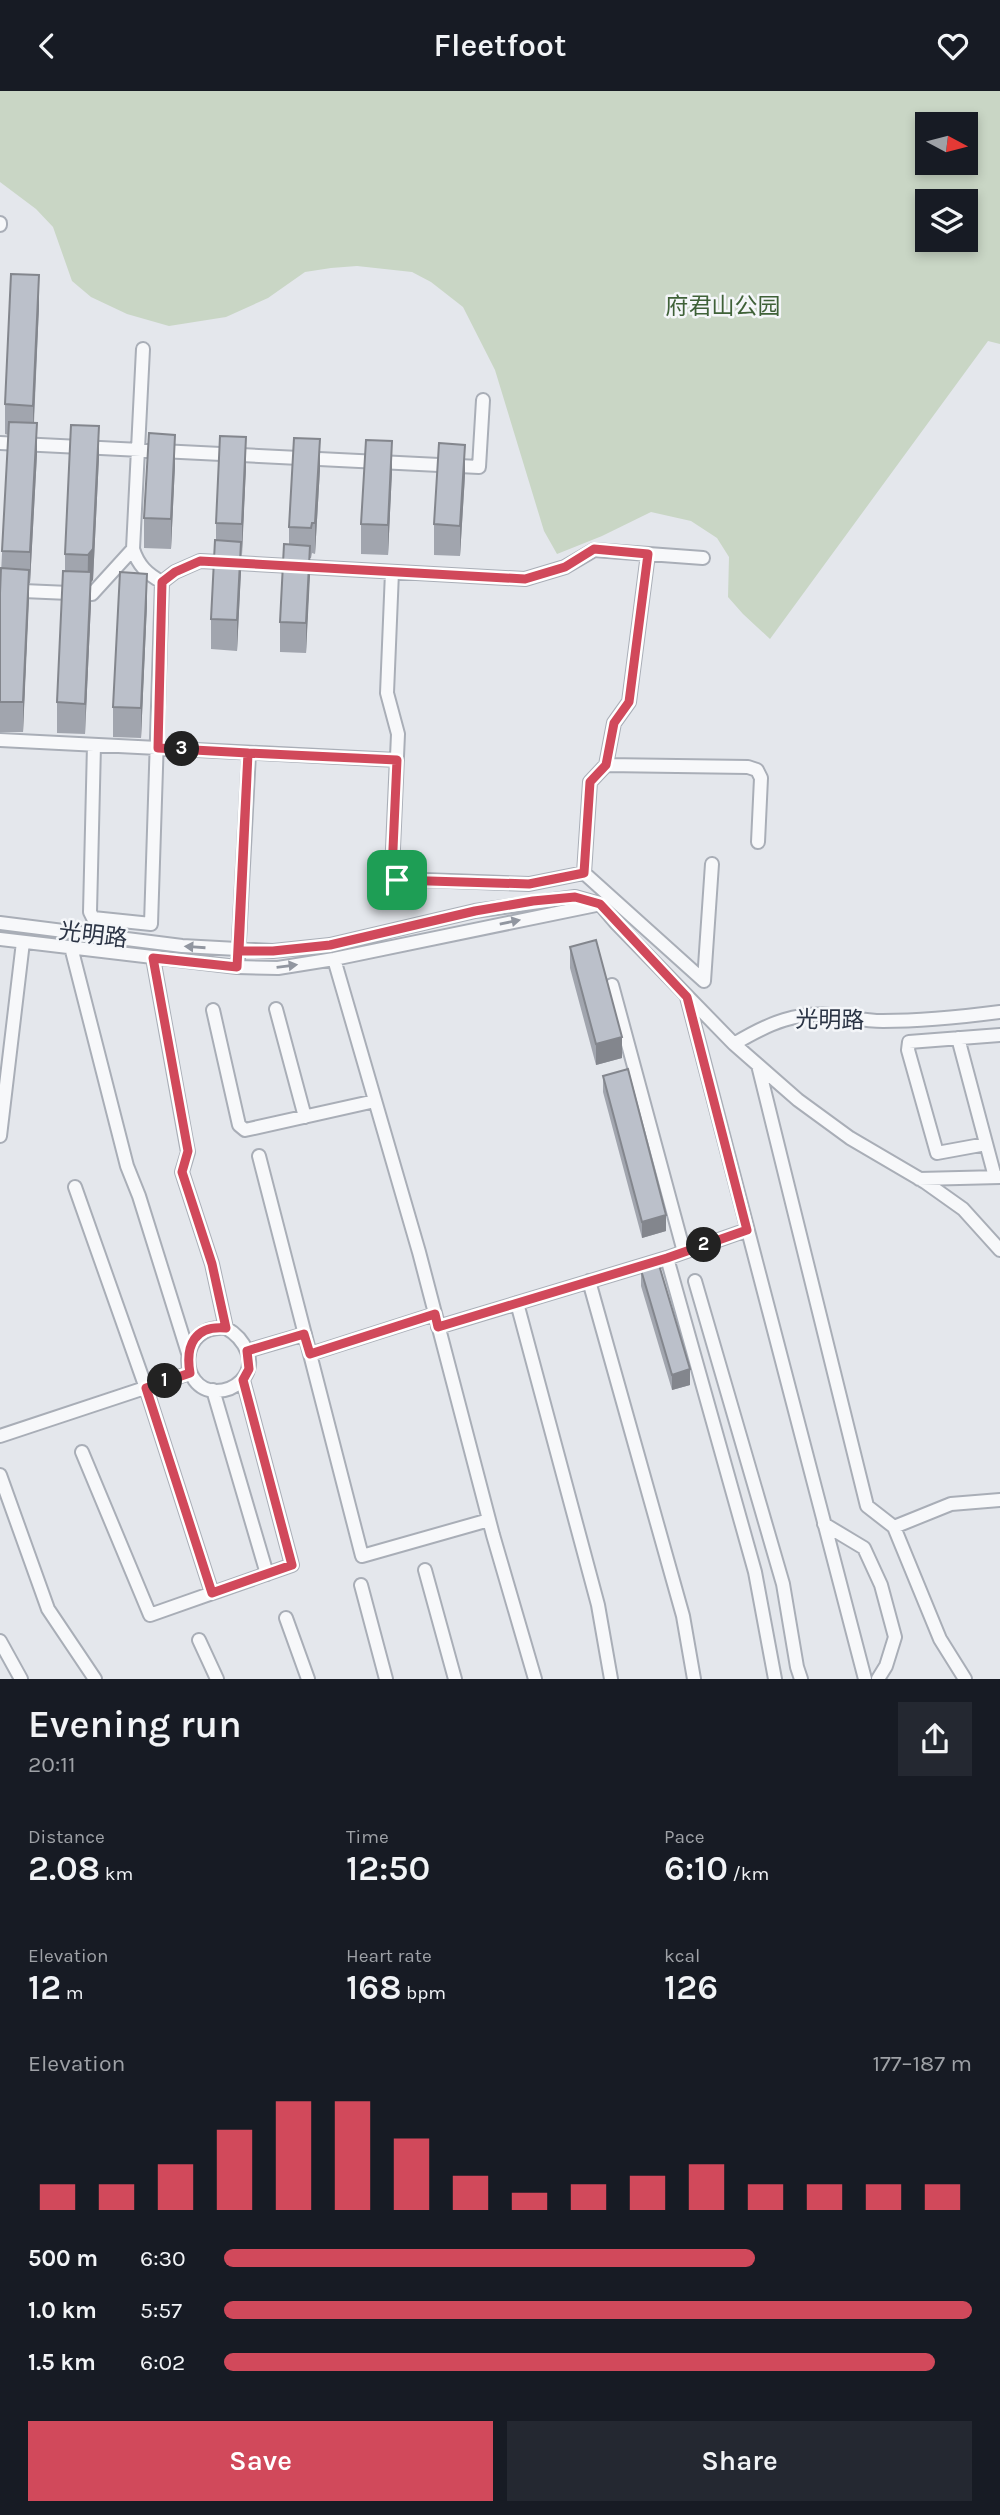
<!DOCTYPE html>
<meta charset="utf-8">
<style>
:root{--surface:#171b24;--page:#242831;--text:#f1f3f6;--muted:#9ea1a6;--accent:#d1495b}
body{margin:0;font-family:Karla,"Noto Sans SC",sans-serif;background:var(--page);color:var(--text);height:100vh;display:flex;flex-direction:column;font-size:26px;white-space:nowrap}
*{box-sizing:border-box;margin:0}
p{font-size:23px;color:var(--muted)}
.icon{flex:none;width:38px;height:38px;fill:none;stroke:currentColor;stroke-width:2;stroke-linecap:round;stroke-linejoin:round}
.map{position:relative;height:1588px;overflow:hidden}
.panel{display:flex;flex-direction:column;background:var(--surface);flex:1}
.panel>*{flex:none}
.needle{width:46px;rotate:97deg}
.controls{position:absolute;left:915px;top:21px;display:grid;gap:14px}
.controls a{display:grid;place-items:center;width:63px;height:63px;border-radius:0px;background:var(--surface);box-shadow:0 4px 10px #0003;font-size:35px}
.pin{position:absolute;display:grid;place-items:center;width:60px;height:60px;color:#fff;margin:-30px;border-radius:14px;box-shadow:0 4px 10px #0006}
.km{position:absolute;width:35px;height:35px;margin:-18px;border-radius:50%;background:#222;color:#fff;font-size:19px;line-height:35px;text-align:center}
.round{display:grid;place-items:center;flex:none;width:74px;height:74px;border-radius:0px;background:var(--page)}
.overview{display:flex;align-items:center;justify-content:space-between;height:119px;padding:0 28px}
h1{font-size:38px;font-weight:600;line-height:52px}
.stats{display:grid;grid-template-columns:repeat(3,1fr);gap:10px;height:119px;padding:7px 28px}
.stats div{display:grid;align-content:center}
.stats b{font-size:35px;font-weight:600}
.stats small{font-size:19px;font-weight:400}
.stats p{font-size:19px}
.chart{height:196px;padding:14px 28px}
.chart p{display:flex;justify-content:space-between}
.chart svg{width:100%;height:126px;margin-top:7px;stroke:var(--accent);stroke-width:6}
.cta{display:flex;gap:14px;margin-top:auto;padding:14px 28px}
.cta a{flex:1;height:80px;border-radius:0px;background:var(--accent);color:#fff;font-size:28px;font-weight:600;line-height:80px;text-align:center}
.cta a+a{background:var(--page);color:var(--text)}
ul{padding:0 28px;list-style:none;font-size:23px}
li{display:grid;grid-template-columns:112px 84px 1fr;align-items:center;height:52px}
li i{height:18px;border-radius:9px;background:var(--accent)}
header{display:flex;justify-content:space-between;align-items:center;height:91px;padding:0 28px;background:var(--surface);font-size:32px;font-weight:600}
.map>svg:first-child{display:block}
.green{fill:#c9d6c5;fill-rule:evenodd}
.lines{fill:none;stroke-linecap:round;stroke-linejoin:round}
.street-casing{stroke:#a9aeb7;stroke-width:16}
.street{stroke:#f7f8fa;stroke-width:12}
.wall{fill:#a1a5ae}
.shaded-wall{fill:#83868d}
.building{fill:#bbc0ca;stroke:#83868d;stroke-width:2}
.oneway{fill:#9196a0}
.route-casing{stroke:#fff;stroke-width:14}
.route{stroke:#d1495b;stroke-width:9}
.labels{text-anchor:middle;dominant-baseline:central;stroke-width:5;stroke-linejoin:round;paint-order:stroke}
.park-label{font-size:23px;fill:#3f6138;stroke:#f4f6f9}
.street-label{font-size:23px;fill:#2b3445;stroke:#f4f6f9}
</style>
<header><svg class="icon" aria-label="back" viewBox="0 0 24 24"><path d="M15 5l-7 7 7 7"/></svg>Fleetfoot<svg class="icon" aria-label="heart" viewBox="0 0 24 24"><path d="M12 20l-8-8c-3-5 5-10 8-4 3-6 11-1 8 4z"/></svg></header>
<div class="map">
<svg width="1000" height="1588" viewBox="0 0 1000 1588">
<rect width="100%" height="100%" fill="#e4e7ec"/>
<path class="green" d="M 0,0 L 1000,0 L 1000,253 L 988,250 L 770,548 L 743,523 L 728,506 L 729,466 L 717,447 L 691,430 L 651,421 L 602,445 L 557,463 L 544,440 L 495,279 L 463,216 L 431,191 L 412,181 L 357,175 L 331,177 L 305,181 L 268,207 L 226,226 L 169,235 L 127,223 L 91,206 L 72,190 L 53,136 L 36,118 L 0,91 ZM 928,33 L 966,33 L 966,72 L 928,72 ZM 928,110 L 966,110 L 966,149 L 928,149 Z"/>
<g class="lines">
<defs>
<path id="street" d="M 0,134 L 0,132
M 143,258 L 133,458 C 138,474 147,483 162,491
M 0,352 L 479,376 L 483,309
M 392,481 L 387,602 L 398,643 L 392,780 L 397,788 L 529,793 L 584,782 L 704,890 L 712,773
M 0,499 L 92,503 L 133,458
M 0,649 L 397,669
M 94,654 L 90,821 L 93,827 L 151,833 L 162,491 L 175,481 L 200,470 L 525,488 L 565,476 L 594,459 L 703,467
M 606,674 L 748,676 L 757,679 L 761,687 L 758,751
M 584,782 L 590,691 L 606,674 L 614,632 L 629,611 L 648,463
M 0,832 L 182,855 L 273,860 L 330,854 L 475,820 L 575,806 L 600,813 L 617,833 L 734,953 C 769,932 798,919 840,925 C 854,927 868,930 883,930 C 922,930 961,926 1000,921
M 0,848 L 237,876 L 278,877 L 334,868 L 596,814
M 71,856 L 127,1075 L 139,1105 L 188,1262
M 153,867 L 188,1061 L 182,1081 L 212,1173 L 226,1237 C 244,1247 259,1272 241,1290 C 234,1297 225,1300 216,1300 C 178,1299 177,1233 226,1237
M 238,868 L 249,662
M 334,868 L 419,1161 L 493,1444 L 535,1588
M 612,894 L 684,1161
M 687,906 L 865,1588
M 276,918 L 305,1026
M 213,919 L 239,1034 L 245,1039 L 375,1010
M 958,947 L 995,1086
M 734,953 L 798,1009 L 850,1047 L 925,1091 L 963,1118 L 1000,1159
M 758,974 L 867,1415 L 894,1436 L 940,1548 L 965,1588
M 0,1045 L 23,851
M 986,1053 L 937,1062 L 908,959 L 909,951 L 1000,944
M 259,1065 L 362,1465 L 489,1429
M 919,1088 L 1000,1086
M 75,1096 L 146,1297 L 212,1502
M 667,1167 L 755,1481 L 775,1588
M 589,1190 L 683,1525 L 694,1588
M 695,1190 L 783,1493 L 797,1576 L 801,1588
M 517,1212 L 598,1514 L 611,1588
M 438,1236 L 667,1167 L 747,1139
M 247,1260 L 305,1243
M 310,1263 L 435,1223
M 213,1299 L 267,1483
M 0,1345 L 190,1282
M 82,1361 L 150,1524 L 292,1474 L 243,1289
M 0,1384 L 48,1518 L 95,1588
M 824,1433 L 864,1457 L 881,1494 L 895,1546 L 886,1575 L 878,1588
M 894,1436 L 951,1413 L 1000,1409
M 425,1479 L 455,1588
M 361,1494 L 386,1588
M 286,1527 L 308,1588
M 199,1549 L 217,1588
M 0,1550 L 21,1588"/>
</defs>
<use href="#street" class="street-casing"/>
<use href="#street" class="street"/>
</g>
<path class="wall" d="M 39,215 L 34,332 L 37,363 L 30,492 L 29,492 L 23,641 L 0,641 L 0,502 L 8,344 L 5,343 L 5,313 Z
M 99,366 L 93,489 L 91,491 L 91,512 L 85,643 L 57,642 L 57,611 L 65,480 L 65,463 Z
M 175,374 L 171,458 L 144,457 L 144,427 Z
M 246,376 L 237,560 L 211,558 L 211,528 L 216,449 L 216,432 Z
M 320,378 L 315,463 L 312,462 L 311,467 L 310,467 L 306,562 L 280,561 L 280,531 L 289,453 L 289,436 Z
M 392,380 L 388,464 L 361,463 L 361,433 Z
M 465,384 L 460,465 L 434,464 L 434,433 Z
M 147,513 L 141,647 L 113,646 L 113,616 Z
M 570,856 L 622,967 L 596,974 L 570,877 Z
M 603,985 L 666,1140 L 642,1147 L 603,1001 Z
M 641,1179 L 690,1294 L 672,1299 L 641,1195 Z"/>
<path class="shaded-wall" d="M 39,184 L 39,215 L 33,345 L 33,315 Z
M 37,332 L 37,363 L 30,492 L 30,461 Z
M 99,335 L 99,366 L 93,489 L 91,491 L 91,512 L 85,643 L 88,464 Z
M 175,344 L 175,374 L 171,458 L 171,428 Z
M 246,346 L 246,376 L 242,464 L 242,433 Z
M 320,348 L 320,378 L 315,463 L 315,432 Z
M 392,350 L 392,380 L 388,464 L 388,434 Z
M 465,354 L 465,384 L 460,465 L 460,435 Z
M 241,451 L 241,481 L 237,560 L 237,529 Z
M 310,455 L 310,485 L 306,562 L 306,532 Z
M 29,479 L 29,509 L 23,641 L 23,611 Z
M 147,483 L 147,513 L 141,647 L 141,617 Z
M 622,946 L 622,967 L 596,974 L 596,953 Z
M 666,1124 L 666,1140 L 642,1147 L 642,1131 Z
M 690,1278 L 690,1294 L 672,1299 L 672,1284 Z"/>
<path class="building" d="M 11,183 L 39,184 L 33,315 L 5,313 Z
M 9,331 L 37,332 L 30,461 L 2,460 Z
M 71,334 L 99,335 L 93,458 L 88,464 L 65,463 Z
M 149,342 L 175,344 L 171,428 L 144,427 Z
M 220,345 L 246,346 L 242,433 L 216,432 Z
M 294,347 L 320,348 L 315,432 L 312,432 L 311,437 L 289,436 Z
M 366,349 L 392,350 L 388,434 L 361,433 Z
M 439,352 L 465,354 L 460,435 L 434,433 Z
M 215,449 L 241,451 L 237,529 L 211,528 Z
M 284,453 L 310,455 L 306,532 L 280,531 Z
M 1,477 L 29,479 L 23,611 L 0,611 L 0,502 Z
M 63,480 L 91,481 L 85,613 L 57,611 Z
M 120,481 L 147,483 L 141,617 L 113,616 Z
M 596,849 L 622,946 L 596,953 L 570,856 Z
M 628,978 L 666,1124 L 642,1131 L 603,985 Z
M 659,1174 L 690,1278 L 672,1284 L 641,1179 Z"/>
<defs><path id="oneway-solid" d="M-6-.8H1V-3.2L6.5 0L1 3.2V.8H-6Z" transform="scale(1.75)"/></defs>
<g class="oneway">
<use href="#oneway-solid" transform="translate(510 831) rotate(-12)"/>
<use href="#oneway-solid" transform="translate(195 856) rotate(-176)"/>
<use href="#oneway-solid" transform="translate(287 875) rotate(-7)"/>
</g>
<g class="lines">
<defs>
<path id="route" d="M 397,789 L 392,780 L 397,669 L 248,662 L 237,876 L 153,867 L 188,1060 L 182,1081 L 212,1173 L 226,1237 C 195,1234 185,1254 190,1282 L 146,1297 L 212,1502 L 292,1474 L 243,1289 L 249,1278 L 247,1260 L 304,1243 L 310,1263 L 435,1223 L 438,1236 L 667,1167 L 747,1139 L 687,906 L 600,813 L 575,806 L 533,810 L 475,820 L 330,854 L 273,860 L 239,860 L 248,662 L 158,657 L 162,491 L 175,481 L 200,470 L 525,488 L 565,476 L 594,458 L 648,463 L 629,611 L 614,632 L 606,674 L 590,691 L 584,782 L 529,793 L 397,789"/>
</defs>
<use href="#route" class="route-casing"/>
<use href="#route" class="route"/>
</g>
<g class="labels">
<g class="park-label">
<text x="723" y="215">府君山公园</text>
</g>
<g class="street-label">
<text transform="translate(93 844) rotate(7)">光明路</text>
<text transform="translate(830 929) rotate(1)">光明路</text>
</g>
</g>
</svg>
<div class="controls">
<a><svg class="needle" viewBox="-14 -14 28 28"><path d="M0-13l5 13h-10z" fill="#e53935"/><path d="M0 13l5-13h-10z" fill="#9ea1a6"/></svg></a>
<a><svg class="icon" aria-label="layers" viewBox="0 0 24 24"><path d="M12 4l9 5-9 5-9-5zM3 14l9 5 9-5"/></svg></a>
</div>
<div class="pin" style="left:397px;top:789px;background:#1e9e55"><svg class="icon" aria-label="arrive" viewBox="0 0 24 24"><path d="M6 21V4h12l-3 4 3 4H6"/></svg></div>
<b class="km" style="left:165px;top:1290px">1</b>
<b class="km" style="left:704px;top:1154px">2</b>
<b class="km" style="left:182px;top:658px">3</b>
</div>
<section class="panel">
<div class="overview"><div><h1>Evening run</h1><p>20:11</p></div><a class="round"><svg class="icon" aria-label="share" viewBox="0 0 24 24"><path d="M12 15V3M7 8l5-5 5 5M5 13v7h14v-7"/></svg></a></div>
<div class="stats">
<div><p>Distance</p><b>2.08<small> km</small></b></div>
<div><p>Time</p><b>12:50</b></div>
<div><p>Pace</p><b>6:10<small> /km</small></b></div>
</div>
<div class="stats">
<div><p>Elevation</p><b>12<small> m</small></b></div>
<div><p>Heart rate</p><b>168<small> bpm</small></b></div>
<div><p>kcal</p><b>126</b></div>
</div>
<div class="chart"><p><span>Elevation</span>177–187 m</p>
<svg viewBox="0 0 160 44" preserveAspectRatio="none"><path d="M5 44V35M15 44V35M25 44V28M35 44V16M45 44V6M55 44V6M65 44V19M75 44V32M85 44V38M95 44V35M105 44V32M115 44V28M125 44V35M135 44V35M145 44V35M155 44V35"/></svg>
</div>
<ul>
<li><b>500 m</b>6:30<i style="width:71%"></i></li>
<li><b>1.0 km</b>5:57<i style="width:100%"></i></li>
<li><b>1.5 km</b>6:02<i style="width:95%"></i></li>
</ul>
<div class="cta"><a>Save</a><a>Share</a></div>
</section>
